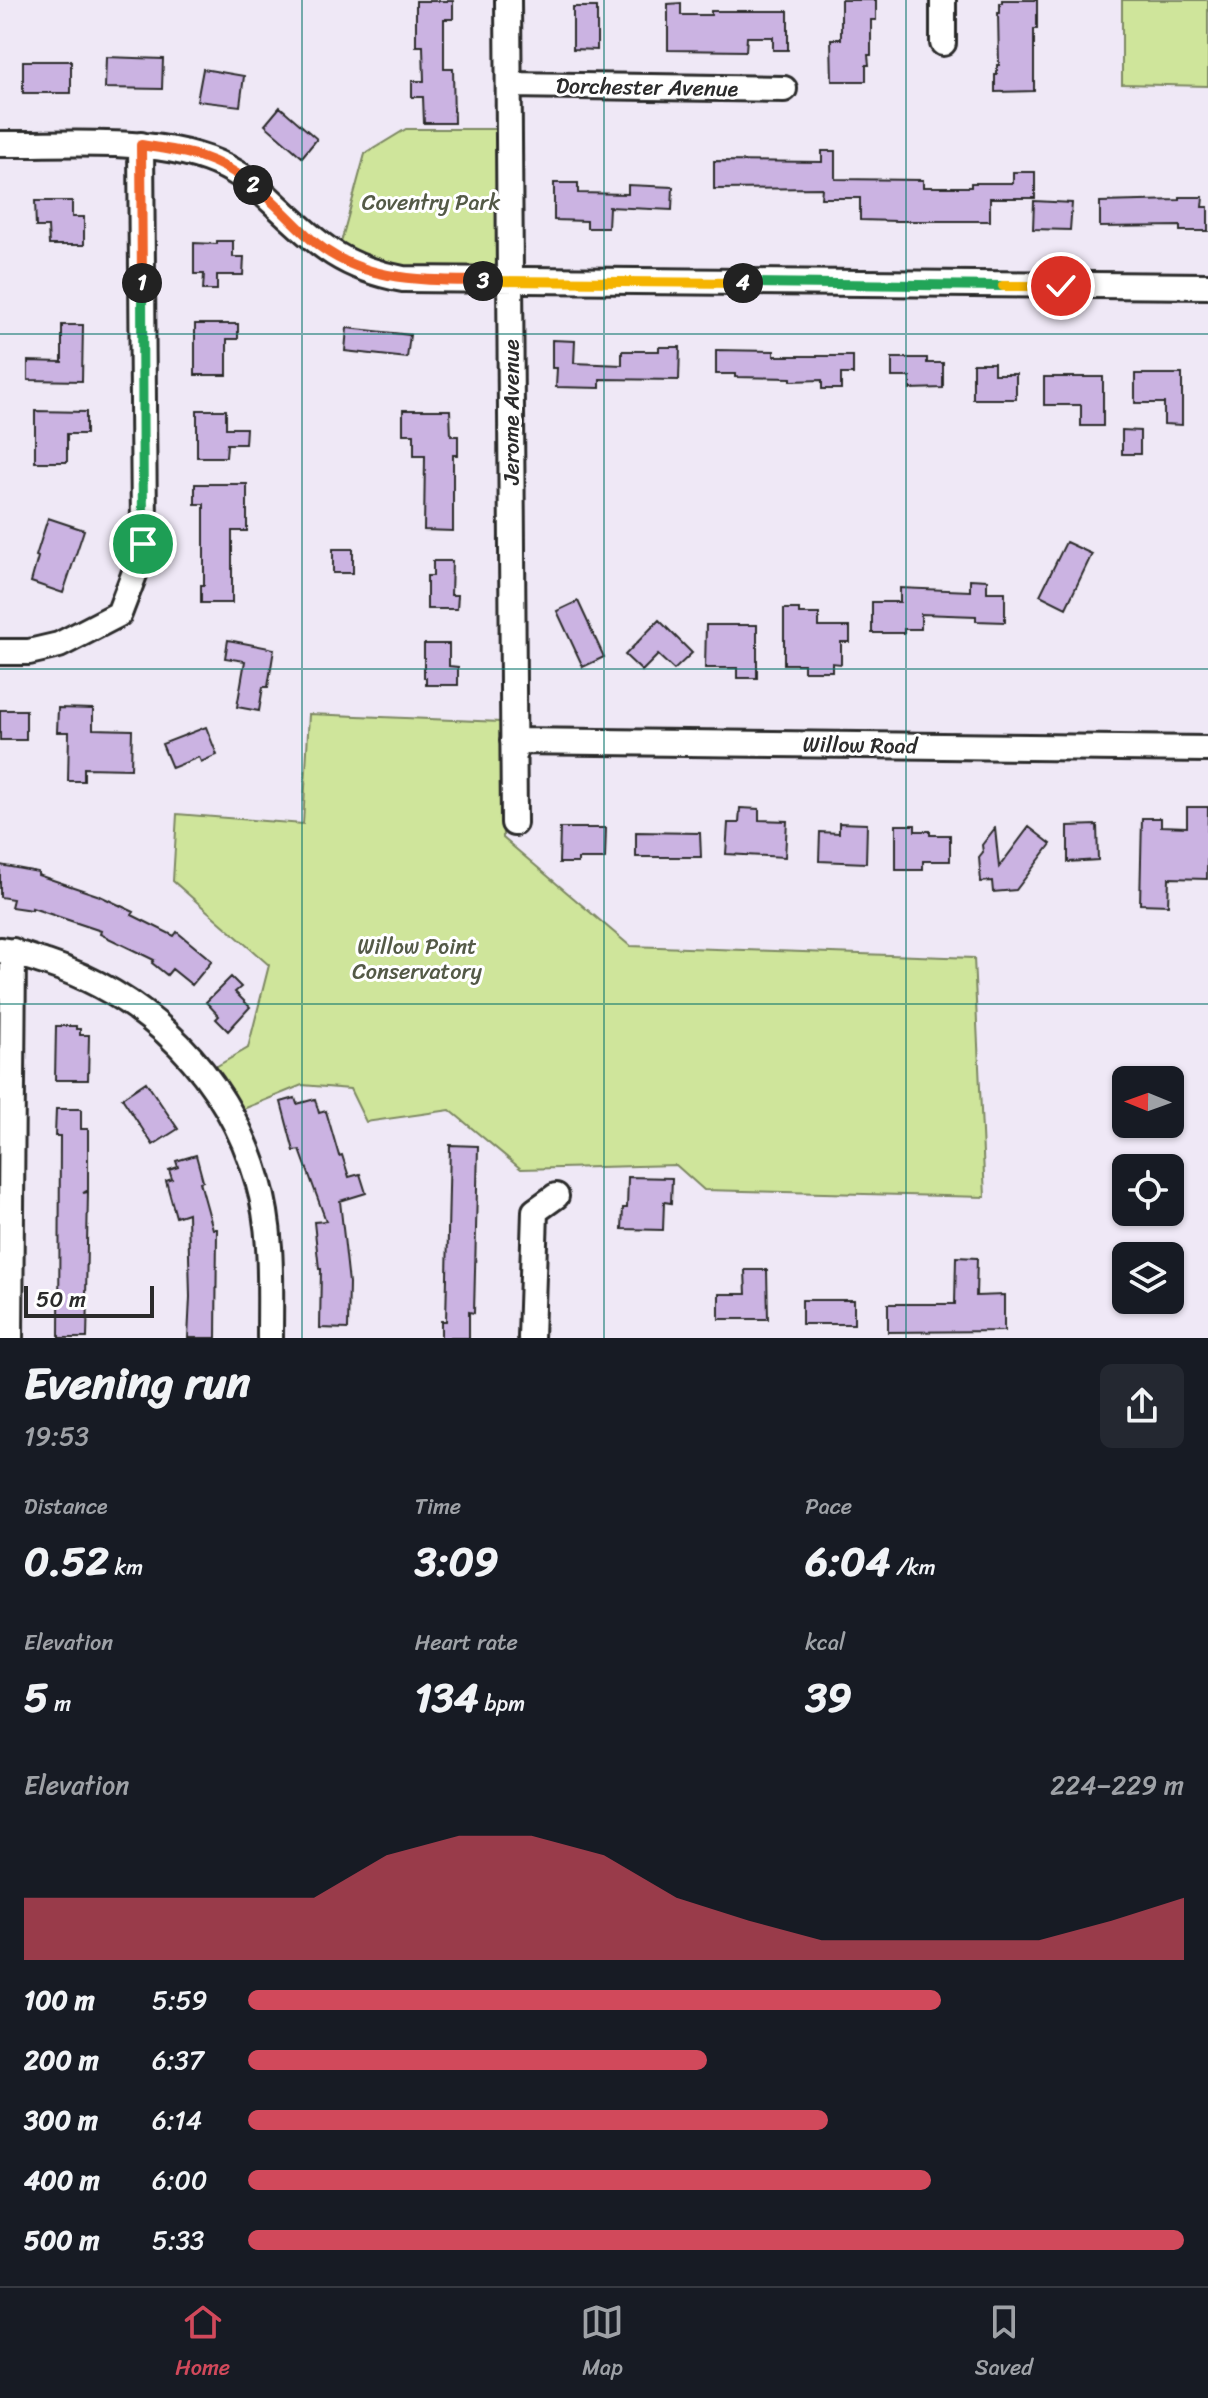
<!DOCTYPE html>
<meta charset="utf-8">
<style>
:root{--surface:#171b24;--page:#242831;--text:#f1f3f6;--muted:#9ea1a6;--line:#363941;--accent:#d1495b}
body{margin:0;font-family:Sriracha,sans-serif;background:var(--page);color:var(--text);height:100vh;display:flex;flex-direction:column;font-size:30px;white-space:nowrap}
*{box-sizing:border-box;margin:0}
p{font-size:26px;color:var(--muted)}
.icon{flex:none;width:44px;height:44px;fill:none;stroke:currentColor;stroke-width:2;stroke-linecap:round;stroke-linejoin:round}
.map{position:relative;height:1338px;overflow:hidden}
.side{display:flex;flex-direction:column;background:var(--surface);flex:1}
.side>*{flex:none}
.needle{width:52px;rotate:271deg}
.controls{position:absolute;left:1112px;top:1066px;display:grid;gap:16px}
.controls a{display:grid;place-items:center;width:72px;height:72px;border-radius:12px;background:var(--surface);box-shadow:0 2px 6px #0004;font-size:40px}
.scale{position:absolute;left:24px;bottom:20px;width:130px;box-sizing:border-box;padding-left:8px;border:4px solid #2b2b2b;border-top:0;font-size:22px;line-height:28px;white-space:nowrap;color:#2b2b2b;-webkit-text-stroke:6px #fff;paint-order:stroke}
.pin{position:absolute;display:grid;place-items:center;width:68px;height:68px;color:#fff;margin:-34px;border:4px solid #fff;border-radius:50%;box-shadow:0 2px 8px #0007}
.km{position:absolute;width:40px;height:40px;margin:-20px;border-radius:50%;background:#222;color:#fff;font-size:22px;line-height:40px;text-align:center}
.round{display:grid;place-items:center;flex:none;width:84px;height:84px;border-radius:12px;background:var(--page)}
.headline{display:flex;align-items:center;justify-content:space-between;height:136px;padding:0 24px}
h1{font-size:44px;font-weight:700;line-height:60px}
.metrics{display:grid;grid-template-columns:repeat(3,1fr);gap:12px;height:136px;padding:8px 24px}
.metrics div{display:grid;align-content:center}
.metrics b{font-size:40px;font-weight:700}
.metrics small{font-size:22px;font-weight:400}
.metrics p{font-size:22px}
.chart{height:224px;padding:16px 24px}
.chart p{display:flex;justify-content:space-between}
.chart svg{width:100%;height:144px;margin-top:8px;fill:var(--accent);opacity:.7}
ul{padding:0 24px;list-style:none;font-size:26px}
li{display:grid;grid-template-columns:128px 96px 1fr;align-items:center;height:60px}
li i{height:20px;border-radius:10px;background:var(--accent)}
.tab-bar{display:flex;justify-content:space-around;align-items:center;height:112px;border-top:2px solid var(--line);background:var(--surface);font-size:22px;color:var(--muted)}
.tab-bar a{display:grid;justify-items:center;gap:4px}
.tab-bar .selected{color:var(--accent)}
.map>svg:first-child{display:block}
.green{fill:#cfe59b;stroke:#7d8863;stroke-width:2}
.building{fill:#cbb3e2;stroke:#2b2b2b;stroke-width:2}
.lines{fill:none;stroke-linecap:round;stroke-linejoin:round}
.minor-casing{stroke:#2b2b2b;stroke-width:30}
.minor{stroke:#fff;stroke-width:24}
.split-1-casing{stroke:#fff;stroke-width:16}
.split-2-casing{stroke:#fff;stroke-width:16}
.split-3-casing{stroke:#fff;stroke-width:16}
.split-4-casing{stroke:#fff;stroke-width:16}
.split-5-casing{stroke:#fff;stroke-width:16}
.split-6-casing{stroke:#fff;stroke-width:16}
.split-1{stroke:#22a559;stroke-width:10}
.split-2{stroke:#f0652b;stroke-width:10}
.split-3{stroke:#f0652b;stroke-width:10}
.split-4{stroke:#f5b400;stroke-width:10}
.split-5{stroke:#22a559;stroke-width:10}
.split-6{stroke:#f5b400;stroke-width:10}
.grid{fill:none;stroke:#0f766e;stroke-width:2;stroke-opacity:0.55}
.labels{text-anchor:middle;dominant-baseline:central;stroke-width:6;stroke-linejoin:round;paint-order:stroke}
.street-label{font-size:22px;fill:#2b2b2b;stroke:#fff}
.park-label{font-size:22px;fill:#545a47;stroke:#fff}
</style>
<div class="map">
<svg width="1208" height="1338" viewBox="0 0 1208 1338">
<rect width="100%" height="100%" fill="#efe8f6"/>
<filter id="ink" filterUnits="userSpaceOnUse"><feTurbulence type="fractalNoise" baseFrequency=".0125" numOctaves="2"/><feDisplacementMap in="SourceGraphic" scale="16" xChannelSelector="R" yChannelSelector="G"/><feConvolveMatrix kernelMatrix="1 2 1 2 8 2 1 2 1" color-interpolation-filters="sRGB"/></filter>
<g filter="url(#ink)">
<path class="green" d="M 1122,0 L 1208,0 L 1208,86 L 1122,84 Z
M 406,129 L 507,129 L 506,278 L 416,277 L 337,257 L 365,154 Z
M 309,714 L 501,722 L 503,838 L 630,946 L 974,958 L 985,1197 L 704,1190 L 676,1165 L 521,1169 L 450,1110 L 366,1122 L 350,1089 L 302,1085 L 236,1112 L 212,1069 L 248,1048 L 269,965 L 173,881 L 177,814 L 303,824 Z"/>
<path class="building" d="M 841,0 L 876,0 L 876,20 L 871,20 L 871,55 L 868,55 L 869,65 L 866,65 L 866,81 L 832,81 L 831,39 L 841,39 Z
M 1002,0 L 1037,0 L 1037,29 L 1034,29 L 1034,91 L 995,92 L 995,75 L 997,75 L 997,65 L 999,65 L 998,13 L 1000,13 L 1000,3 L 1002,3 Z
M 416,1 L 453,1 L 453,19 L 444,19 L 444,69 L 453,69 L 454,123 L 424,123 L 423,97 L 412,97 L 412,81 L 424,81 L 423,46 L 416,46 Z
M 681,3 L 681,15 L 711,15 L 711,11 L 788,11 L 788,50 L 773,50 L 773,37 L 747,37 L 746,51 L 668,50 L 668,4 Z
M 573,7 L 597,7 L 597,50 L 573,49 Z
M 106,57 L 163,59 L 162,89 L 105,88 Z
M 23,61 L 71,61 L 71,93 L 23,93 Z
M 203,69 L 244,76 L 240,106 L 197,101 Z
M 280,107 L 317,139 L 302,157 L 265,125 Z
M 822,151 L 835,151 L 835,179 L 923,180 L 923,187 L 971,187 L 971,183 L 1013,183 L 1013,172 L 1035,172 L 1035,198 L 990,198 L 990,221 L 897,221 L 860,220 L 860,198 L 821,198 L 822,188 L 714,189 L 714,161 L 822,162 Z
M 554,183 L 578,183 L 578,193 L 628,194 L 628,185 L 673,187 L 672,210 L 609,207 L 608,228 L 587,228 L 587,221 L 554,220 Z
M 1180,197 L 1203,197 L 1202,207 L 1208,207 L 1208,231 L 1180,231 L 1180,226 L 1100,227 L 1100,202 L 1180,200 Z
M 35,201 L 72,201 L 72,217 L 84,217 L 84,245 L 49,245 L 48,227 L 36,227 Z
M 1034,201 L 1072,203 L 1070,230 L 1033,229 Z
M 217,241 L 233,241 L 233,257 L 244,257 L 243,275 L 217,275 L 217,290 L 203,290 L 204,274 L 194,274 L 194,243 L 217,244 Z
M 195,324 L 238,324 L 238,339 L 227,339 L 227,375 L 195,375 Z
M 62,325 L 83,325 L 82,381 L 28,380 L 28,361 L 62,362 Z
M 347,328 L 410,335 L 407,358 L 345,351 Z
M 552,340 L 575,341 L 574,363 L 622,365 L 622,351 L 659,351 L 659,347 L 680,347 L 679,380 L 600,379 L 600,388 L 556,387 L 557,368 L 552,368 Z
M 716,350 L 774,351 L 774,356 L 853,356 L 853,374 L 841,374 L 841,389 L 822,389 L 822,380 L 791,381 L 791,378 L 735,377 L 735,374 L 716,374 Z
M 892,358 L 927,358 L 927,363 L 943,363 L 943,388 L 910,389 L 910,377 L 892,377 Z
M 973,363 L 994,363 L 994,374 L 1016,374 L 1016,399 L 973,399 Z
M 1135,374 L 1182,374 L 1182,425 L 1164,424 L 1164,403 L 1135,403 Z
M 1044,377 L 1103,377 L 1103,426 L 1081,426 L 1081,405 L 1044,405 Z
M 197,410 L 226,410 L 226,428 L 246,428 L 245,444 L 227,444 L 226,457 L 197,457 Z
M 403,410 L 450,410 L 451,436 L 458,436 L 458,455 L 453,455 L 453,531 L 424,530 L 425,456 L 414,456 L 414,434 L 403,434 Z
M 35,411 L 86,412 L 86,434 L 67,434 L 67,462 L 35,462 Z
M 1122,430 L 1140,431 L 1140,454 L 1122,454 Z
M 195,484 L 247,484 L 247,531 L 232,531 L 232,603 L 201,603 L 201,585 L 204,585 L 204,504 L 195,504 Z
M 48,518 L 84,530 L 63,593 L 31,582 L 38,557 L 36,556 Z
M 1066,542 L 1092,554 L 1066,608 L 1040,595 Z
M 333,549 L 353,549 L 353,573 L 333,573 Z
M 433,561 L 452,561 L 451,595 L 458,595 L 457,609 L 427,609 L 427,576 L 433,576 Z
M 970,579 L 987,580 L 987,592 L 1005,592 L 1005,622 L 976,621 L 976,616 L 921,614 L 921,629 L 904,629 L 904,633 L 872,633 L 872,602 L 900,602 L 900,588 L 970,591 Z
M 578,601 L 604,657 L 583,667 L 557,611 Z
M 784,609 L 799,609 L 799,614 L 819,614 L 819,627 L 850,627 L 850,642 L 841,642 L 841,664 L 832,663 L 832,671 L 804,671 L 804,664 L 784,664 Z
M 659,620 L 692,653 L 674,670 L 658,655 L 642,671 L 625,655 Z
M 706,625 L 757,625 L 757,678 L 737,678 L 737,668 L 705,668 Z
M 228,640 L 274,649 L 268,687 L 263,687 L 259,711 L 237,707 L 245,661 L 225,658 Z
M 424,644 L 449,644 L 449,666 L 458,667 L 458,685 L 426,685 L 426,678 L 424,678 Z
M 58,708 L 93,709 L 93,729 L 132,730 L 131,769 L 84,768 L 84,781 L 68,781 L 69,732 L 57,732 Z
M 0,710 L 26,710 L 26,740 L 0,740 Z
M 206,727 L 217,755 L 201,762 L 199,757 L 172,768 L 162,744 Z
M 1187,807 L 1208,807 L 1207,879 L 1169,878 L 1168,905 L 1140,904 L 1142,818 L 1161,818 L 1161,826 L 1187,827 Z
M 740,808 L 759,809 L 759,820 L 787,821 L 785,857 L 726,854 L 728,823 L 739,823 Z
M 839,823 L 867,824 L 866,863 L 819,861 L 820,832 L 839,833 Z
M 896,825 L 915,825 L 915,831 L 930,831 L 930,835 L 950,835 L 950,861 L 923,861 L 923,870 L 896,870 Z
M 1097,825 L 1098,860 L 1068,862 L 1068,826 Z
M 1029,827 L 1051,844 L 1016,890 L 993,892 L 992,881 L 981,882 L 979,857 L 983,852 L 982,845 L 995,828 L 999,867 Z
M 560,828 L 606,828 L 605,859 L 578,859 L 578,863 L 559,863 Z
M 636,832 L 700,833 L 701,857 L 636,857 Z
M 0,865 L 38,872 L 38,875 L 100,896 L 134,912 L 132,915 L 174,936 L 177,932 L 212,961 L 192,985 L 172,969 L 167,975 L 152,963 L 154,960 L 100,934 L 101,931 L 32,908 L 32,910 L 11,907 L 13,899 L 0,897 Z
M 231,977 L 241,987 L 235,992 L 250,1007 L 228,1031 L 216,1019 L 219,1016 L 206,1002 Z
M 56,1026 L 76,1026 L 76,1029 L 80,1029 L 80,1035 L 89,1035 L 88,1080 L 55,1080 Z
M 146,1082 L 178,1129 L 153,1145 L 122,1098 Z
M 295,1098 L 297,1104 L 315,1099 L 319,1113 L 326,1111 L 339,1156 L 342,1155 L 349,1177 L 360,1174 L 366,1193 L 340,1201 L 349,1283 L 348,1329 L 320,1328 L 321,1269 L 319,1269 L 314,1222 L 326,1221 L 300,1150 L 294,1151 L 281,1102 Z
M 56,1109 L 81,1109 L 81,1129 L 88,1129 L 88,1190 L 83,1193 L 88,1192 L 86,1297 L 88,1297 L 87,1338 L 59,1338 L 60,1136 L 55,1136 Z
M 450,1145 L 478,1146 L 474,1313 L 469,1312 L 469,1338 L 441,1338 L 441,1321 L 446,1321 Z
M 196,1155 L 203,1181 L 200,1182 L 213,1229 L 217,1229 L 216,1338 L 188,1338 L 190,1297 L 188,1213 L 176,1217 L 166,1181 L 172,1179 L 169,1170 L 178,1167 L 176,1161 Z
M 628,1177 L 672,1178 L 671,1203 L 664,1202 L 663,1230 L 622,1229 L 623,1208 L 627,1208 Z
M 956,1257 L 977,1258 L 976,1296 L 1004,1295 L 1004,1331 L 888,1332 L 888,1304 L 955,1304 Z
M 745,1270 L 767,1270 L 768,1319 L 719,1319 L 719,1294 L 746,1294 Z
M 802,1300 L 854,1300 L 854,1324 L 802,1324 Z"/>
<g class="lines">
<defs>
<path id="minor" d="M 508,0 L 514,823
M 943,0 L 943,43
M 509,85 L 784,89
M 0,144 C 72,145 172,134 235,172 C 251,181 264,194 278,207 C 320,246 344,268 403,279 L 1208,286
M 0,652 L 29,652 L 59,645 L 119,614 L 140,559 L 144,530 L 141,145
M 513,741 L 1208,749
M 0,950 C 16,952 31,958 47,963 C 149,996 228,1077 258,1181 C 273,1232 270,1285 270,1338
M 10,1338 L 13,951
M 531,1338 L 535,1211 L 556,1196"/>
</defs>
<use href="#minor" class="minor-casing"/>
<use href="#minor" class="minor"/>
</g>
</g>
<g class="lines" filter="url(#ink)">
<defs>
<path id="split-1" d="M 142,283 L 143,544"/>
<path id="split-2" d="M 142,283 L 141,145 C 188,152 214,155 253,185"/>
<path id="split-3" d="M 253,185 C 274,201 292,222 312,240 C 361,282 422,280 483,281"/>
<path id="split-4" d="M 483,281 L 743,283"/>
<path id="split-5" d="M 743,283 L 1003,286"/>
<path id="split-6" d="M 1003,286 L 1061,286"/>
</defs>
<use href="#split-1" class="split-1-casing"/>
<use href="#split-2" class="split-2-casing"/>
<use href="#split-3" class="split-3-casing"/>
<use href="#split-4" class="split-4-casing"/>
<use href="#split-5" class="split-5-casing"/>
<use href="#split-6" class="split-6-casing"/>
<use href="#split-1" class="split-1"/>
<use href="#split-2" class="split-2"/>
<use href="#split-3" class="split-3"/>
<use href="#split-4" class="split-4"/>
<use href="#split-5" class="split-5"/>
<use href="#split-6" class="split-6"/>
</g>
<path class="grid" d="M 302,0 L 302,1338M 604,0 L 604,1338M 906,0 L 906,1338M 0,334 L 1208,334M 0,669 L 1208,669M 0,1004 L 1208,1004"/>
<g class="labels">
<g class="street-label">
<text transform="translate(647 87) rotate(1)">Dorchester Avenue</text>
<text transform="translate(511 412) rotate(-90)">Jerome Avenue</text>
<text transform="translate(860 745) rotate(1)">Willow Road</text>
</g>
<g class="park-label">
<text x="431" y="202">Coventry Park</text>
<text x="417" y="946">Willow Point<tspan x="417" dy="25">Conservatory</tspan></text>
</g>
</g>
</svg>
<div class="controls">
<a><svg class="needle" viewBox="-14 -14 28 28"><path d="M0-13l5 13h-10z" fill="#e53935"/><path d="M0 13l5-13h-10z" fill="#9ea1a6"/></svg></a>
<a><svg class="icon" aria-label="locate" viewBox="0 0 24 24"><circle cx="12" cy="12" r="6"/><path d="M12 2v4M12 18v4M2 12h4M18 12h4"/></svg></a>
<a><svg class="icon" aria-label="layers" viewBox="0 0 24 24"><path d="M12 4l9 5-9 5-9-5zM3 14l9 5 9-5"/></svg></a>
</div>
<div class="scale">50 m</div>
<div class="pin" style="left:143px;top:544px;background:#1e9e55"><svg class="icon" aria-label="arrive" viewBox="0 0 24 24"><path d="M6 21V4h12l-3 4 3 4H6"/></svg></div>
<div class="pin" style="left:1061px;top:286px;background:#d93025"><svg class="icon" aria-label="check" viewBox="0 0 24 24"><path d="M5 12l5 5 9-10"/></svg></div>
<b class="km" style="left:142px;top:283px">1</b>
<b class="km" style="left:253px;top:185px">2</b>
<b class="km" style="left:483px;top:281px">3</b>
<b class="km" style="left:743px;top:283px">4</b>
</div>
<section class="side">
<div class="headline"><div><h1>Evening run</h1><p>19:53</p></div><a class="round"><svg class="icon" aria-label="share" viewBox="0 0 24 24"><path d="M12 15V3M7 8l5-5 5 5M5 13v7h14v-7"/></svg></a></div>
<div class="metrics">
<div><p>Distance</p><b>0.52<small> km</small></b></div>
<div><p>Time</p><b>3:09</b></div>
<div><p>Pace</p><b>6:04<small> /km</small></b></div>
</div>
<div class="metrics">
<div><p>Elevation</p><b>5<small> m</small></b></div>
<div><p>Heart rate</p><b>134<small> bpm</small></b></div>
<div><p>kcal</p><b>39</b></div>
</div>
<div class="chart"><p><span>Elevation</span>224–229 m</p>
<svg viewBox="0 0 160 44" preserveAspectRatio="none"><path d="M0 44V25L10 25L20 25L30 25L40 25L50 12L60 6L70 6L80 12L90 25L100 32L110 38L120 38L130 38L140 38L150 32L160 25V44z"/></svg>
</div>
<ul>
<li><b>100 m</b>5:59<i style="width:74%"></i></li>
<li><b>200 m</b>6:37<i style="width:49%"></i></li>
<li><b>300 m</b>6:14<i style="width:62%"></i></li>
<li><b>400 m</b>6:00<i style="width:73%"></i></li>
<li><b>500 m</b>5:33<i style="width:100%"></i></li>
</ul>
</section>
<nav class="tab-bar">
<a class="selected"><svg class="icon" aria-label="home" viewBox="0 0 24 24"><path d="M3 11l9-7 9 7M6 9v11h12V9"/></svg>Home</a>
<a><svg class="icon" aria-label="map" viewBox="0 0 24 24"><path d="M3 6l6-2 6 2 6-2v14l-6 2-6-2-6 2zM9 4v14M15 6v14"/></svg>Map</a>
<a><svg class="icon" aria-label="saved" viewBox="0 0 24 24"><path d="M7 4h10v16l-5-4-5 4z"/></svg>Saved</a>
</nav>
